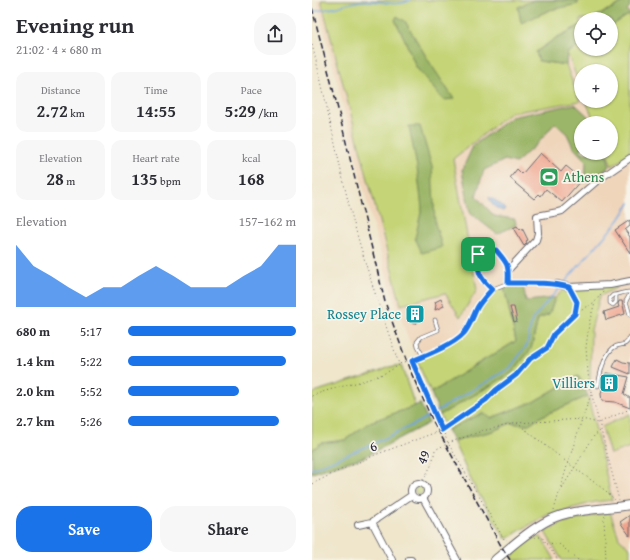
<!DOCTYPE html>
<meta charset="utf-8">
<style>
:root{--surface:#fff;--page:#f7f7f7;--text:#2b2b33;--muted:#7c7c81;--accent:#1a73e8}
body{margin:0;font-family:"Gentium Book Plus",serif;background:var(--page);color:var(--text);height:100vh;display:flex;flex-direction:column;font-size:15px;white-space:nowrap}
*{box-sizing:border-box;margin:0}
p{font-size:13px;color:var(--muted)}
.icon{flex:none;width:22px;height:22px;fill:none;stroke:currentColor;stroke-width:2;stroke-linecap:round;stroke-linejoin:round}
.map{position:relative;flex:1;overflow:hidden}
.side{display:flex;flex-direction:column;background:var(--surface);width:312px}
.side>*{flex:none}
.fabs{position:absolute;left:262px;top:12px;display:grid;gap:8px}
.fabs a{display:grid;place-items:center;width:44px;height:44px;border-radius:50%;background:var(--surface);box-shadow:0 1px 3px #0004;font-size:20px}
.pin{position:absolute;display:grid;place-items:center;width:34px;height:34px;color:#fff;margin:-17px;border-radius:8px;box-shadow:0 2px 6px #0006}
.round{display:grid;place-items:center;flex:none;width:42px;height:42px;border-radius:16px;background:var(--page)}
.head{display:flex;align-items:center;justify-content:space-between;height:68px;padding:0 16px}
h1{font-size:22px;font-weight:600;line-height:30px}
.metrics{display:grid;grid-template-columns:repeat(3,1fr);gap:6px;height:68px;padding:4px 16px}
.metrics div{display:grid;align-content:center;border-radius:10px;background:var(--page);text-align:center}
.metrics b{font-size:17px;font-weight:600}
.metrics small{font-size:11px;font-weight:400}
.metrics p{font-size:11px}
.chart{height:112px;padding:8px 16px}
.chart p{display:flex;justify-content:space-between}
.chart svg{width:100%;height:72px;margin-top:4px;fill:var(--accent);opacity:.7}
.primary-button{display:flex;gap:8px;margin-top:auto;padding:8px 16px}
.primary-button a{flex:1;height:46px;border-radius:16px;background:var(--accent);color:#fff;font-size:16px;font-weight:600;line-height:46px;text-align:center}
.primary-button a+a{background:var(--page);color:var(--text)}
ul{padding:0 16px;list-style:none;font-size:13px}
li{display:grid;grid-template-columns:64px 48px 1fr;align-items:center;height:30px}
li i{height:10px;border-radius:5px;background:var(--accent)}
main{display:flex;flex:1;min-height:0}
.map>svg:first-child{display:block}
.built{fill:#efd6bb;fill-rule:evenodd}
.green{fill:#c4d476;stroke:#737b58}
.forest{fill:#9bb667;stroke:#5e6c51}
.water{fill:#73a5df;stroke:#4a648d}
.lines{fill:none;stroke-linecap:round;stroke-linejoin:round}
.stream{stroke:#73a5df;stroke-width:1.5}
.building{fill:#f0a28b}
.lane-casing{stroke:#6a676e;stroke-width:4.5}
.street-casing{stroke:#6a676e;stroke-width:8}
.secondary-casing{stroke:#6a676e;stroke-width:10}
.path{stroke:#6a676e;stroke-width:1;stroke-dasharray:1 3;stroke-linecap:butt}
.lane{stroke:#fff;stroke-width:3}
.street{stroke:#fff;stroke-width:6}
.secondary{stroke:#fff;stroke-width:8}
.rail{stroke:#22223b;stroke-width:1.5;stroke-dasharray:6 3;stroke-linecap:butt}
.route-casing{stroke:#fff;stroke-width:8}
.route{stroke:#1a73e8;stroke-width:5}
.labels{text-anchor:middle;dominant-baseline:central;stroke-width:3.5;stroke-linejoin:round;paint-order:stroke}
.leisure-label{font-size:14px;fill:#27864d;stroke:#f7f3e8;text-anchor:start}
.culture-label{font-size:14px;fill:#0d838f;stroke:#f7f3e8;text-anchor:end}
.street-label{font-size:14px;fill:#22223b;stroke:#f7f3e8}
</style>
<main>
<section class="side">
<div class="head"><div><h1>Evening run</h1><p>21:02 · 4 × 680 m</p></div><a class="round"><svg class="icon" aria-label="share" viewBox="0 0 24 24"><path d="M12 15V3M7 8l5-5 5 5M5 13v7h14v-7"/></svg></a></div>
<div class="metrics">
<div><p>Distance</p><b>2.72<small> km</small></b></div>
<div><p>Time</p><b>14:55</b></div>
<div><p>Pace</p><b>5:29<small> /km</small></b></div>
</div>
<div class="metrics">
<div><p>Elevation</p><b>28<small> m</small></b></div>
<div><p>Heart rate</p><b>135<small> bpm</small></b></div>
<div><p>kcal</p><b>168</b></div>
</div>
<div class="chart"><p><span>Elevation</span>157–162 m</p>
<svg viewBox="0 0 160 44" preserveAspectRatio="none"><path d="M0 44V6L10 19L20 25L30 32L40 38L50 32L60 32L70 25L80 19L90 25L100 32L110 32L120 32L130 25L140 19L150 6L160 6V44z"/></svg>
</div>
<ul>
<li><b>680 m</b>5:17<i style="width:100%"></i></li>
<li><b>1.4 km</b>5:22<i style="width:94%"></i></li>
<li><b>2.0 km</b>5:52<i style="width:66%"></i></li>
<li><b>2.7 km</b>5:26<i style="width:90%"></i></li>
</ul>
<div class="primary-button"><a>Save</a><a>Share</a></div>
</section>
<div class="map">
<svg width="318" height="560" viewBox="0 0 318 560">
<rect width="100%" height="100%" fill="#f7f3e8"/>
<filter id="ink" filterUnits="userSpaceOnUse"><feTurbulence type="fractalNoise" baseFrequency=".025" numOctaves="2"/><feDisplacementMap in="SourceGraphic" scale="8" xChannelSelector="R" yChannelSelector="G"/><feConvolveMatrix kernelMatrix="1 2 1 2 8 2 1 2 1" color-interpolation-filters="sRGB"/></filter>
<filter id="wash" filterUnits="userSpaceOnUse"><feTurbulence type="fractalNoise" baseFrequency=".012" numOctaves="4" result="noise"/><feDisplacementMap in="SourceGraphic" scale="16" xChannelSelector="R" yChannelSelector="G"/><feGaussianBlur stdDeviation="0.9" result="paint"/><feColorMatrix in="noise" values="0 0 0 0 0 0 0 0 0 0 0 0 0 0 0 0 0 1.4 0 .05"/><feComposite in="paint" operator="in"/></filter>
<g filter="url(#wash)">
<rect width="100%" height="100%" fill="#efe6cc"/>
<path class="built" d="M 5,0 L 318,0 L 318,560 L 200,560 L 196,554 L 220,534 L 212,528 L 193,538 L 162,486 L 128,415 L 105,361 L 106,360 L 94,333 L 76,280 L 62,230 ZM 269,19 L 299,19 L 299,49 L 269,49 ZM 269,71 L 299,71 L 299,101 L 269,101 ZM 269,123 L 299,123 L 299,153 L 269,153 Z"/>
<path class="green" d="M 9,0 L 315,0 L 280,19 L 269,19 L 269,25 L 244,38 L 224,52 L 227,61 L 254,65 L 268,101 L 198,113 L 141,159 L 165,290 L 148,317 L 133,293 L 89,305 Z
M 318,14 L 318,154 L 300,166 L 295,153 L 299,153 L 299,123 L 283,123 L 274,101 L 299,101 L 299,71 L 269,71 L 269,88 L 255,53 L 269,44 L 269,49 L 299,49 L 299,26 Z
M 304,286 L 304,288 L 288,296 L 279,330 L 278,392 L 266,376 L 221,402 L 179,418 L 170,413 L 135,430 L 128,415 L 200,373 L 219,349 L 226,319 L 237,315 L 243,298 L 253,288 Z
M 192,287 L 204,341 L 191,349 L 165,364 L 119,393 L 105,361 L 152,334 L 174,298 L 181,291 Z
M 89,365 L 103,406 L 58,422 L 33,440 L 9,443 L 0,450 L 0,395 L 5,391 L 69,371 L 77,367 Z
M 276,396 L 300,500 L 283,502 L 235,515 L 212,528 L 196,538 L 193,538 L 162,486 L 141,441 L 181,431 L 199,423 L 215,425 L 230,416 Z
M 318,414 L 318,447 L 298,454 L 290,427 Z
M102.5 490a4.5 4.5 0 1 1 9 0a4.5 4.5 0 1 1-9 0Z
M 298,512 L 307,538 L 318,548 L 318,560 L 250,560 L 233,532 L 249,523 Z
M 226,537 L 229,537 L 243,560 L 201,560 L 200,558 C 205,547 215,540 226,537 Z"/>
<path class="forest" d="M 222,0 L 266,0 L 266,4 L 238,10 L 209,23 L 206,7 Z
M 315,0 L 318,0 L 318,7 L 315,10 L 318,14 L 299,26 L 299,19 L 280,19 Z
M 85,16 L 93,21 L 118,63 L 142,99 L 131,100 L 104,67 L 92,38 L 83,20 Z
M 269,25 L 269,44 L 255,53 L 254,65 L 227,61 L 224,52 L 244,38 Z
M 263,104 L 283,123 L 269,123 L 269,153 L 294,153 L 298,166 L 273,183 L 274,161 L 261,147 L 255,134 L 243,123 L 228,141 L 204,163 L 193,160 L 172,170 L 164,196 L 182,216 L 203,219 L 204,225 L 185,234 L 158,213 L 150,170 L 161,146 L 199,117 Z
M 97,126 L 108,126 L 120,167 L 123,223 L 130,247 L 110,253 L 103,238 L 110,208 L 105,167 Z
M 211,285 L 214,301 L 243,298 L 237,315 L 226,319 L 219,349 L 200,373 L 128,415 L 119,393 L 165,364 L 191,349 L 204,341 L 192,287 Z
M 266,376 L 276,396 L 230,416 L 215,425 L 199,423 L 181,431 L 141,441 L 135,430 L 171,413 L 179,418 L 221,402 Z
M 108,403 L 117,423 L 50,458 L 22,466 L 0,473 L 0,450 L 9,443 L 33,440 L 58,422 L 103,406 Z"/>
<path class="water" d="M 177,197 C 183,200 189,203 193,209 L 191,211 C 183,208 179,205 177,197 Z"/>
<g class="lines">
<path class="stream" d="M 0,12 C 8,10 17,9 25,7 C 34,4 43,1 53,1 C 69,0 83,8 99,0
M 252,283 L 307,220 L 318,203
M 0,469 L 61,444 L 105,423 L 198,368 L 215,345 L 220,320 L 249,286"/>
</g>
<g id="blocks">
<path class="building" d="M 228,153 L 249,172 L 254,166 L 270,179 L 250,202 L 234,189 L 229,196 L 227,194 L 222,199 L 203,183 L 203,182 L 198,178 L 205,169 L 210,174 Z
M 318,220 L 318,226 L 313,230 L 318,237 L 318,253 L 303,230 Z
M 205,226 L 208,230 L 210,228 L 216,240 L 214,241 L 215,243 L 212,246 L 201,228 Z
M 129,299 L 132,306 L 123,310 L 124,305 L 123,302 Z
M 307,301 L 310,301 L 313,314 L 294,320 L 292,312 L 307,307 L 306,304 Z
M 198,307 L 202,307 L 205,321 L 202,322 Z
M 104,309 L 109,312 L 110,317 L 107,321 L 102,324 L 97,321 L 95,317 L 99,311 Z
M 305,359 L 311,362 L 318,363 L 318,374 L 301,367 Z
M 294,373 L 317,377 L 312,394 L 318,398 L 318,408 L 303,402 L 290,401 L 289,394 Z
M 318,515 L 318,536 L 308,522 Z"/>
</g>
</g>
<g filter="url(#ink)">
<use href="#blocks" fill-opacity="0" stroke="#6a676e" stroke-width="1"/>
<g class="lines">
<defs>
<path id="lane" d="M 196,283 C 197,265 196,264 184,249 L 173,249 L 166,254 C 164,270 168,279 181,289 L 196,283 L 222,283 L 245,284
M 318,294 L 314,301 L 318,315
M 304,295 L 304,302 L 301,305 L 298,303 L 298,298 L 301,295 C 307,295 312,291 318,292
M 123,320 L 126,330 L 109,337 L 105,342 L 106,347 L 111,356 L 135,345 L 145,339 L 152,332 L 166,307 L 181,289
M 286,386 C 288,374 291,357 301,348 C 308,342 313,349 318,337"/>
<path id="street" d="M 197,269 L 224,240 L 226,233 L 225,216 L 246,212 L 250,211 L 286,180 L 318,158
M 245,284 L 257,287 L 298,285 L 318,281
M99 491a8 8 0 1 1 16 0a8 8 0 1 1-16 0Z
M 111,498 L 145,560
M 60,522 L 80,560
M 46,525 L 60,522 L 100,495
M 97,560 L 99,560"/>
<path id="secondary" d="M 183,560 C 200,546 217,530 237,520 C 262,508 291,510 318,505"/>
</defs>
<use href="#lane" class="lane-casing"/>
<use href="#street" class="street-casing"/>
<use href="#secondary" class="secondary-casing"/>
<path class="path" d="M 0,45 C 14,98 24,152 37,205 C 51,259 69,312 87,364 L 100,361 L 125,417 L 136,443 L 192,539 L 195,540
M 291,291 L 283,302 L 277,323 L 274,348 L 277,384 L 307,500
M 260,293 L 265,302 L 263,314
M 100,361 L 107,358
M 0,396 C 28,384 61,383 87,365
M 205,423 L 256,463 L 294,491 L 303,500
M 0,484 L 22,473 L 63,455 L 130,430 L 174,400 L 184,389 L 204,375 L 218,359 L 235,348 L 242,334 L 268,310 L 283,302
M 109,484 L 120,464 L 123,450 L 136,443 L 170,431 L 205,423 L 270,419 L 286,423 L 318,409
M 250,488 L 282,436 L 288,431
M 242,510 L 256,463 L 270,419 L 279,395
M 293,516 L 292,519 L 294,560
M 223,537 L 230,537 L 246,560
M 235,543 L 247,544 L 266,560"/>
<use href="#lane" class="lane"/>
<use href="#street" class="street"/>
<use href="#secondary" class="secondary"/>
<path class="rail" d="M 0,8 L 22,93 L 73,302 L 97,368 L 121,421 L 188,544 L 198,560"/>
</g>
</g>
<g class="lines" filter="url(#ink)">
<defs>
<path id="route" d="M 173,249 L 184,250 C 196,264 197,265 196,283 C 216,283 237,282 257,287 L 265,302 L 263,314 L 242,334 L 235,348 L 218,359 L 204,375 L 184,390 L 174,400 L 130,430 L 100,361 C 115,355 141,345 152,333 C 158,326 161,316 165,308 C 169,301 175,295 180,289 C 168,279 164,270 166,254 Z"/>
</defs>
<use href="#route" class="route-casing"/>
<use href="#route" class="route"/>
</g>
<defs>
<symbol id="stadium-square" viewBox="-11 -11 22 22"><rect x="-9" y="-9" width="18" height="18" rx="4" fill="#2e9e5b" stroke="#f7f3e8"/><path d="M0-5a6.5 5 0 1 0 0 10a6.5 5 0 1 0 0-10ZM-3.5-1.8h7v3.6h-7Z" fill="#fff"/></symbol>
<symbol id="building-square" viewBox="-11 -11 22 22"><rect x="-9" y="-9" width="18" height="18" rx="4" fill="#0f9aa8" stroke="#f7f3e8"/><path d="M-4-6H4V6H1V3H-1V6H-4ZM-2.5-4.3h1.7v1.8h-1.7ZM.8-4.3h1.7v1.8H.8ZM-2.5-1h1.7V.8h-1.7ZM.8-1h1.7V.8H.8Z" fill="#fff"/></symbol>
</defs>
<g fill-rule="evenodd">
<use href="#stadium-square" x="226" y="166" width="22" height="22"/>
<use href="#building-square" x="92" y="303" width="22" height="22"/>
<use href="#building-square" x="286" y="372" width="22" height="22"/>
</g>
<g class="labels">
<g class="leisure-label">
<text x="251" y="177">Athens</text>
</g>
<g class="culture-label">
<text x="89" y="314">Rossey Place</text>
<text x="283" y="383">Villiers</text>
</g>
<g class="street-label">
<text transform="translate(61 446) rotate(-22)">6</text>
<text transform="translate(111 457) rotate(-67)">49</text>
</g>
</g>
</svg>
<div class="fabs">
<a><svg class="icon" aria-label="locate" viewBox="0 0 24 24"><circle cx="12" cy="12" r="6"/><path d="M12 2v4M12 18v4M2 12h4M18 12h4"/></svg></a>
<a>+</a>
<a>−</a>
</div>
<div class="pin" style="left:166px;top:254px;background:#1e9e55"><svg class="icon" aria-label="arrive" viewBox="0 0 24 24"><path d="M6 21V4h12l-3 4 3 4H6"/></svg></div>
</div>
</main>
